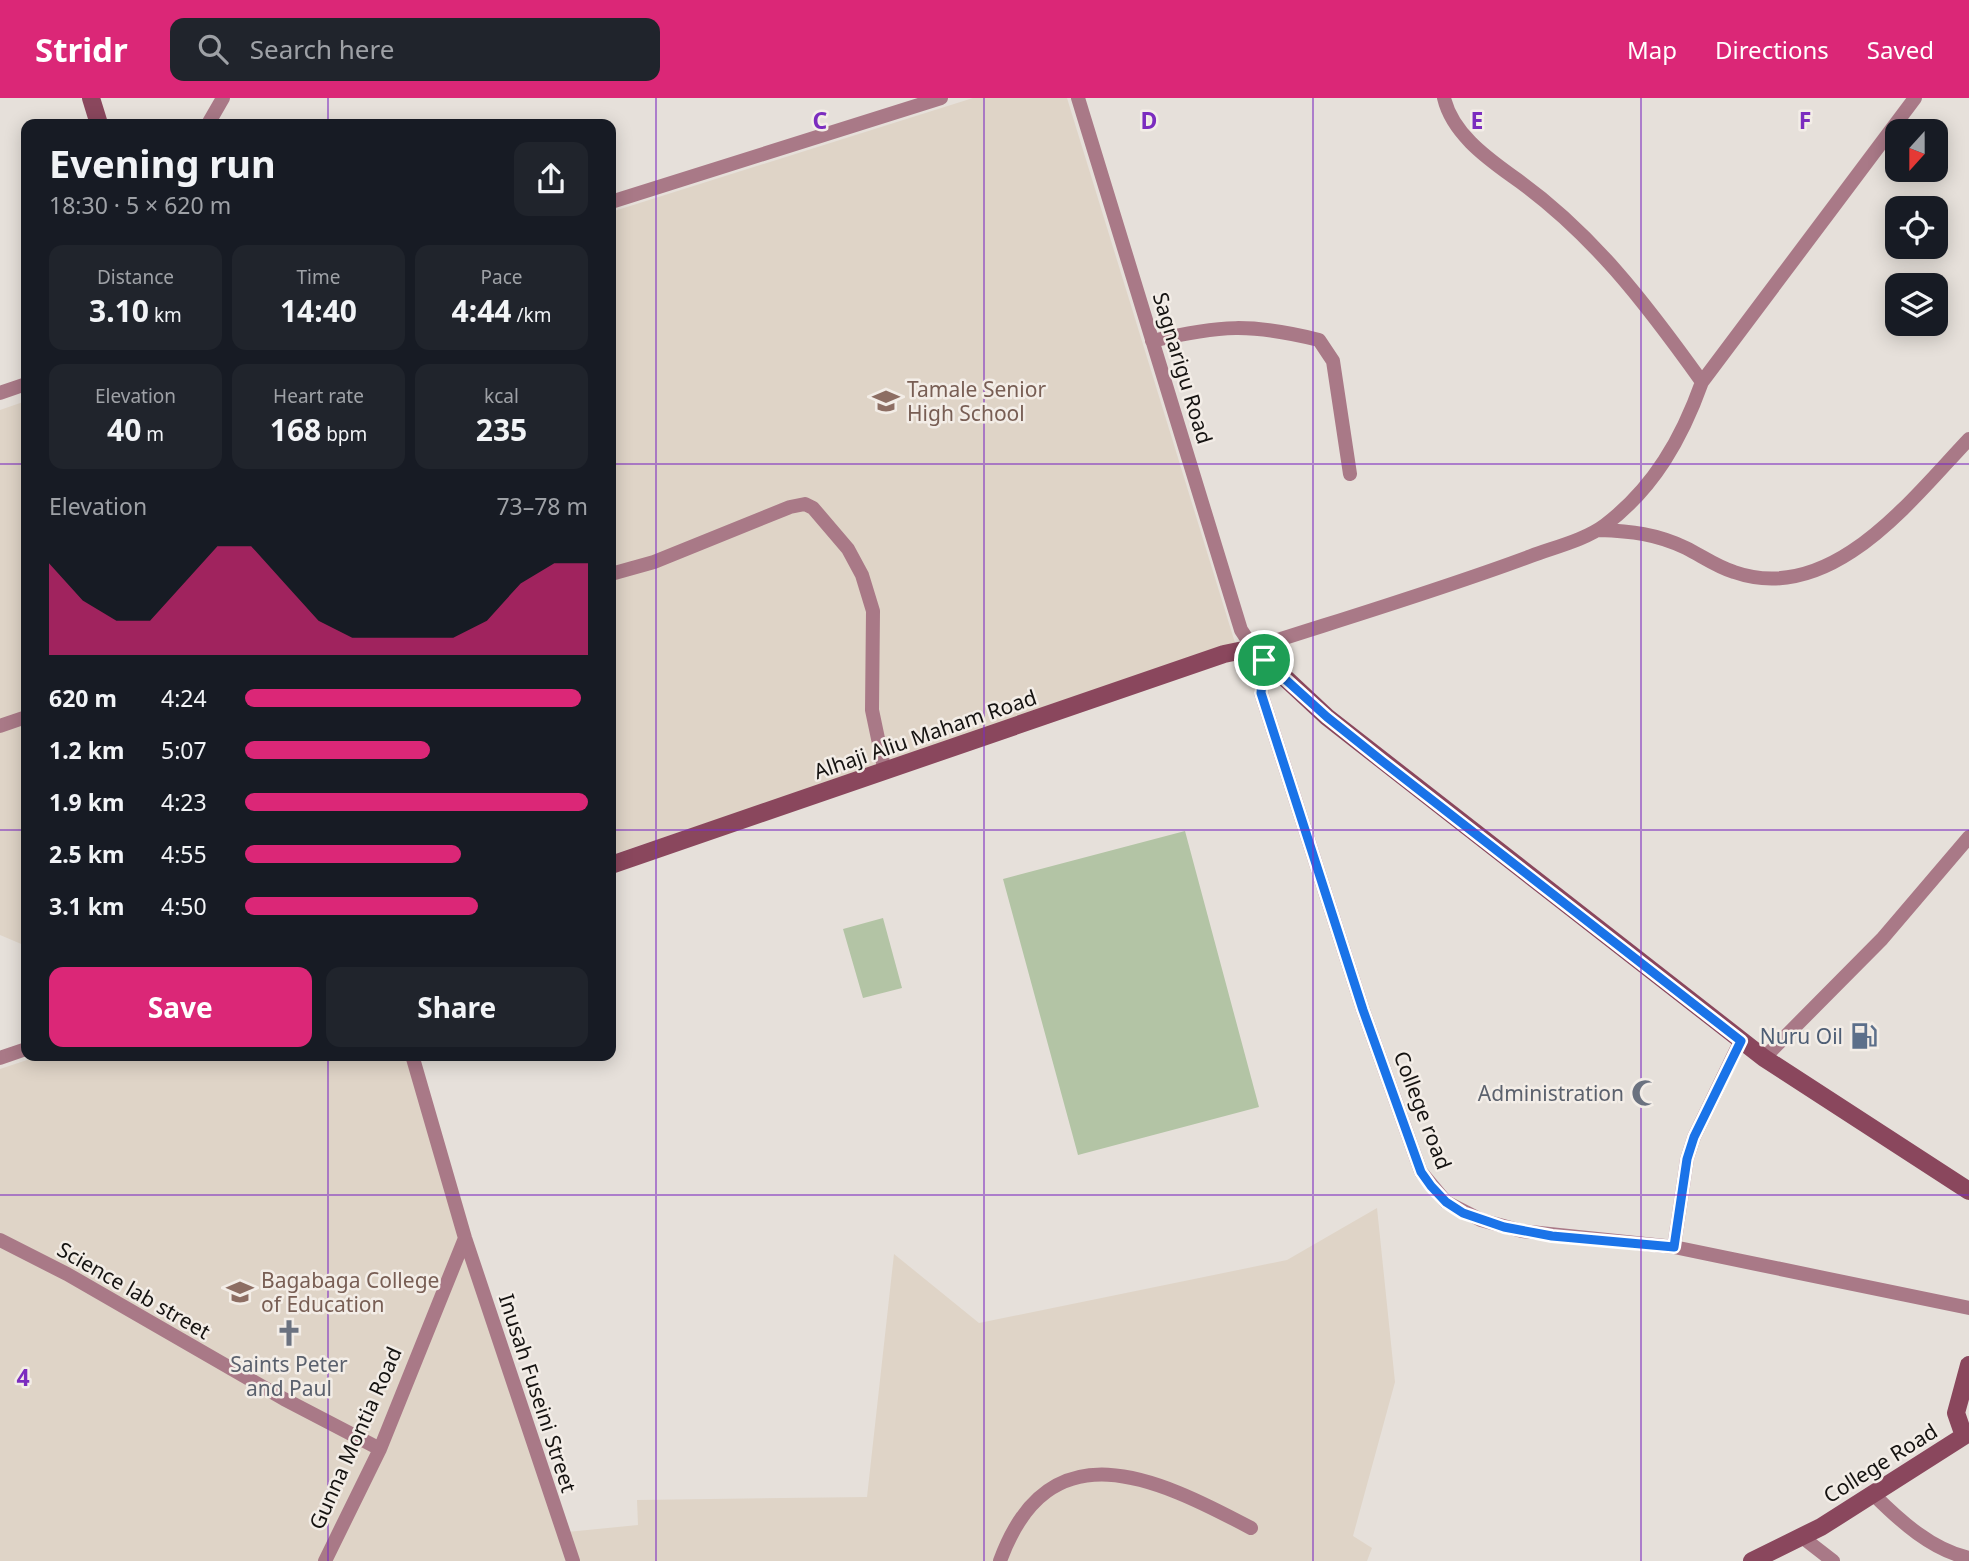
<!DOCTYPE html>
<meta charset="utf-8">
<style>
:root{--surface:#171b24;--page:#20242c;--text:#f1f3f6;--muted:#9ea1a6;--accent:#db2777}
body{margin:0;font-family:"Noto Sans",sans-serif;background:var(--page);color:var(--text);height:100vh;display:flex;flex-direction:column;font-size:26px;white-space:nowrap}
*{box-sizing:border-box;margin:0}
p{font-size:23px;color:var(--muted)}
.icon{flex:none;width:38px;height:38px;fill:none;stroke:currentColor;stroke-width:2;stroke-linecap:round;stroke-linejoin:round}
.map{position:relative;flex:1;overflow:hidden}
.details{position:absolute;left:21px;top:21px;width:595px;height:942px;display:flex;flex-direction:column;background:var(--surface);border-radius:14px;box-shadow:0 4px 18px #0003}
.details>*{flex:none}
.needle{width:46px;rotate:201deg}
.tools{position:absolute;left:1885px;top:21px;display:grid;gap:14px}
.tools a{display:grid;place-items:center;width:63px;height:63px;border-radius:14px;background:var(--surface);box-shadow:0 4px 18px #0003;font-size:35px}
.pin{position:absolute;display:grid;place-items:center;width:60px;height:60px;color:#fff;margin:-30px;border:4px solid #fff;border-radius:50%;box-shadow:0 2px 7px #0007}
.round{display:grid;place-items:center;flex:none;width:74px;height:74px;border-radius:14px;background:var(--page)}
.overview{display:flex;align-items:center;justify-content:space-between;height:119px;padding:0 28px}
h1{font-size:38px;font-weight:700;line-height:52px}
.metrics{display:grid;grid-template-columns:repeat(3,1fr);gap:10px;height:119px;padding:7px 28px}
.metrics div{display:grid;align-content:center;border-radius:14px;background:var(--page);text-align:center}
.metrics b{font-size:30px;font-weight:700}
.metrics small{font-size:19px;font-weight:400}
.metrics p{font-size:19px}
.chart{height:196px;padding:14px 28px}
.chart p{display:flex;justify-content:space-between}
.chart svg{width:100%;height:126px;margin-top:7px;fill:var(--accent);opacity:.7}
.action{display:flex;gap:14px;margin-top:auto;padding:14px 28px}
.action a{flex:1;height:80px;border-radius:14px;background:var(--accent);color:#fff;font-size:28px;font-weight:700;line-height:80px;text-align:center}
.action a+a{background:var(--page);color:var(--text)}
ul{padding:0 28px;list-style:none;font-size:23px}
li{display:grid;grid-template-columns:112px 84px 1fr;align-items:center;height:52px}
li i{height:18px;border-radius:9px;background:var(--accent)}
header{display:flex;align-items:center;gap:42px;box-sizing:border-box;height:98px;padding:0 35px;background:var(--accent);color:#fff}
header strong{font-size:33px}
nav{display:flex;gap:38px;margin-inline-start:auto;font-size:24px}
.search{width:490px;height:63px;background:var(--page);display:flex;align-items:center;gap:18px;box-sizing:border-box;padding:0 24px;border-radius:14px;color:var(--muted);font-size:26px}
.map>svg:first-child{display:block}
.built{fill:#dfd4c7}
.green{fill:#b3c4a5}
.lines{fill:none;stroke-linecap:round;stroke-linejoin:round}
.street{stroke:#a97987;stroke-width:14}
.secondary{stroke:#8a475d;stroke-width:18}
.route-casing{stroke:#fff;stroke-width:14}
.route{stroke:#1a73e8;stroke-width:9}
.grid{fill:none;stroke:#7b2cbf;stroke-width:2;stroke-opacity:0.55}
.labels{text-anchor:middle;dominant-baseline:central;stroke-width:5;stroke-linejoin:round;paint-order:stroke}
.street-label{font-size:21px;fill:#151311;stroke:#f3ede7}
.education-label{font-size:21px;fill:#785e54;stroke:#f3ede7;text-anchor:start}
.service-label{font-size:21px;fill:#4e5e75;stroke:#f3ede7;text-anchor:end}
.worship-label{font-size:21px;fill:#5b616d;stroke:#f3ede7;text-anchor:end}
.grid-label{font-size:23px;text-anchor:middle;font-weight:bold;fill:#7b2cbf;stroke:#f3ede7;stroke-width:5;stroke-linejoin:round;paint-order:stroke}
</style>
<header>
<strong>Stridr</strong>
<div class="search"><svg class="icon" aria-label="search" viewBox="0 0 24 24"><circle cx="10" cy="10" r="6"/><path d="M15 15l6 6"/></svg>Search here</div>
<nav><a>Map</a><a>Directions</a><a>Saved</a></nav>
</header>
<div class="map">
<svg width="1969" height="1463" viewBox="0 0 1969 1463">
<rect width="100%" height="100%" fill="#e6e0da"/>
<path class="built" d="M 973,0 L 1067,0 L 1236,548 L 611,757 L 611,114 Z
M 26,303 L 26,848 L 0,837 L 0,312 Z
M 42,957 L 405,957 L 557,1435 L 638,1427 L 637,1402 L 867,1399 L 894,1156 L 979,1225 L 1287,1162 L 1377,1110 L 1395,1284 L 1353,1438 L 1372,1450 L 1367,1463 L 0,1463 L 0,971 Z"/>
<path class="green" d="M 1185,733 L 1259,1009 L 1078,1057 L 1003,781 Z
M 883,820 L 902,890 L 863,900 L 843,831 Z"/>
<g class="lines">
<path class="street" d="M 1078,0 L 1241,532 L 1253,550 C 1346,520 1440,492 1531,458 C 1555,449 1585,442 1605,427 C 1654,390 1682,340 1702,284 L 1915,0
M 1444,0 C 1452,34 1484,58 1512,78 C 1591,133 1647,207 1702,284
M 208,26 L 223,0
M 611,104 L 941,0
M 1152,243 C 1220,227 1251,225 1319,242 L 1333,263 L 1350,376
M 0,295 L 26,286
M 1599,432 C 1631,433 1657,436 1686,450 C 1702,458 1717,469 1734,474 C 1831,508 1910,403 1969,341
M 611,476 L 654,464 L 790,409 L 805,406 L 813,410 L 848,451 L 862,477 L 873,513 L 872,612 L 885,674
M 1264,562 L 1261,595 L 1363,912 L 1421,1074 L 1446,1104 L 1481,1122 L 1522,1133 L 1674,1149 L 1969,1210
M 0,628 L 26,619
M 412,957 L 465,1140 L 573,1463
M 0,960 L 26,951
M 1764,960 L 1882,841 L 1969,739
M 0,1142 L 67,1176 L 284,1301 L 380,1351
M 1674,1149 L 1687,1061 L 1694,1039 L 1741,942
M 1874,1397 C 1900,1423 1932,1452 1969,1460
M 1802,1439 L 1833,1463
M 325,1463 L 380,1351 L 465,1140
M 1000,1463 C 1049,1328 1155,1379 1251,1430"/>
<path class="secondary" d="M 91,0 L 99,26
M 611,767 L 1224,556 L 1253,550 L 1327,619 L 1764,960 L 1969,1093
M 1752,1463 L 1821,1429 L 1964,1338 L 1956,1315 L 1969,1267"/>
</g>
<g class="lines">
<defs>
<path id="route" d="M 1264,562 L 1327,619 L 1382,663 L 1741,943 L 1694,1039 L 1687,1061 L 1674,1149 L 1552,1138 L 1504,1129 L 1463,1115 L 1446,1104 L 1431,1088 L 1421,1074 L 1363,912 L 1261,595 Z"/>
</defs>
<use href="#route" class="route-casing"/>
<use href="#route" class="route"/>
</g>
<path class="grid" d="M 328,0 L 328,26M 656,0 L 656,1463M 984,0 L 984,1463M 1313,0 L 1313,1463M 1641,0 L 1641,1463M 0,366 L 26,366M 611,366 L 1969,366M 0,732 L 26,732M 611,732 L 1969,732M 328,957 L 328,1463M 0,1097 L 1969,1097"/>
<defs>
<symbol id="school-bare" viewBox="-9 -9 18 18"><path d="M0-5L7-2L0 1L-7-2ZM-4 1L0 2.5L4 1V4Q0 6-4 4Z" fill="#8d6e63" stroke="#f3ede7" stroke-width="2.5" paint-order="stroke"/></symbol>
<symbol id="fuel-bare" viewBox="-9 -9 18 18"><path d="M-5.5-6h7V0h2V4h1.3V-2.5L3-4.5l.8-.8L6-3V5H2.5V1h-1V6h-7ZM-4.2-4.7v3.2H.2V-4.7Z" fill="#5c6f8a" stroke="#f3ede7" stroke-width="2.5" paint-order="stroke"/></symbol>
<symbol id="mosque-bare" viewBox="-9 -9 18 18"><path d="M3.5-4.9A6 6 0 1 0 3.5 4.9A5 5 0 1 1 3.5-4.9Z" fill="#6b7280" stroke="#f3ede7" stroke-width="2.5" paint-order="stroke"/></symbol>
<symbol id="university-bare" viewBox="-9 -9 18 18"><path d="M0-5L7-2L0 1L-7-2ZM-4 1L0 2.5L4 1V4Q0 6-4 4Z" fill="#8d6e63" stroke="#f3ede7" stroke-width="2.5" paint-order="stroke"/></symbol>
<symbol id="church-bare" viewBox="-9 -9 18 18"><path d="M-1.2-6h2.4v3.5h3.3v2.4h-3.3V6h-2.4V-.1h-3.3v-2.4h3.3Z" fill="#6b7280" stroke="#f3ede7" stroke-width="2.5" paint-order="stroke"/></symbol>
</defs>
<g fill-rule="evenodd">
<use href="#school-bare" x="867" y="284" width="38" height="38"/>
<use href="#fuel-bare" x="1845" y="919" width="38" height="38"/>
<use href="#mosque-bare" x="1626" y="976" width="38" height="38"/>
<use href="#university-bare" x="221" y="1175" width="38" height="38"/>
<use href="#church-bare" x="270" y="1216" width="38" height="38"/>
</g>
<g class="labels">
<g class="street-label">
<text transform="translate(1183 270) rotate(73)">Sagnarigu Road</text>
<text transform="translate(925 636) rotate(-19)">Alhaji Aliu Maham Road</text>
<text transform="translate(1423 1012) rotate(69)">College road</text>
<text transform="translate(134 1192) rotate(30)">Science lab street</text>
<text transform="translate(538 1295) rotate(72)">Inusah Fuseini Street</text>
<text transform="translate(355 1340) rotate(-66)">Gunna Montia Road</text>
<text transform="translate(1880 1365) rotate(-32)">College Road</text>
</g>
<g class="education-label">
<text x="907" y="291">Tamale Senior<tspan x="907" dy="24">High School</tspan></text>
<text x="261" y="1182">Bagabaga College<tspan x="261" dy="24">of Education</tspan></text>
</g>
<g class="service-label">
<text x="1843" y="938">Nuru Oil</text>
</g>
<g class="worship-label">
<text x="1624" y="995">Administration</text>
<text x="289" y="1266" text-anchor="middle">Saints Peter<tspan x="289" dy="24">and Paul</tspan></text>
</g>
</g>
<g class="grid-label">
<text x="820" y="31">C</text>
<text x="1149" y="31">D</text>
<text x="1477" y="31">E</text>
<text x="1805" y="31">F</text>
<text x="23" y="1288">4</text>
</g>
</svg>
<div class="tools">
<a><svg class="needle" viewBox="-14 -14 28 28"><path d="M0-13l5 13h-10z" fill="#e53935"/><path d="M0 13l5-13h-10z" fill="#9ea1a6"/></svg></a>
<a><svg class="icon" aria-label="locate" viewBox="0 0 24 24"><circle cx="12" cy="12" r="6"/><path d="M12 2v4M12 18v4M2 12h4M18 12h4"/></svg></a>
<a><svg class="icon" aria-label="layers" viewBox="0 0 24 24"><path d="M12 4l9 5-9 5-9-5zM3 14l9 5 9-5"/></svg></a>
</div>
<div class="pin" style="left:1264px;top:562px;background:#1e9e55"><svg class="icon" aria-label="arrive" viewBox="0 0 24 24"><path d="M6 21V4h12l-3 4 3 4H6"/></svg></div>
<section class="details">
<div class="overview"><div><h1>Evening run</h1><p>18:30 · 5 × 620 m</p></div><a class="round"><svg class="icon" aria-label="share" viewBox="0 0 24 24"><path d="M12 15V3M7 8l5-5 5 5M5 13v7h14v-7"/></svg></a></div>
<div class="metrics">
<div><p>Distance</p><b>3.10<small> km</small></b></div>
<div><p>Time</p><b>14:40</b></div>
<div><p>Pace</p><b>4:44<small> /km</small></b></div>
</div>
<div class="metrics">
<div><p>Elevation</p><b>40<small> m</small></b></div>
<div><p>Heart rate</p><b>168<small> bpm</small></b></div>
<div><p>kcal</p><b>235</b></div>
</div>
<div class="chart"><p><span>Elevation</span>73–78 m</p>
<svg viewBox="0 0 160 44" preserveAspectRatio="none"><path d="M0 44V12L10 25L20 32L30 32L40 19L50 6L60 6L70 19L80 32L90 38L100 38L110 38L120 38L130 32L140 19L150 12L160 12V44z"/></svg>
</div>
<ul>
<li><b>620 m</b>4:24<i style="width:98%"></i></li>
<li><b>1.2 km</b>5:07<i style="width:54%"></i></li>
<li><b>1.9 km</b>4:23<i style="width:100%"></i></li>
<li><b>2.5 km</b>4:55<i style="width:63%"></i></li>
<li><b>3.1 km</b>4:50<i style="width:68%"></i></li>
</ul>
<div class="action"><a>Save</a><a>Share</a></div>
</section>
</div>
